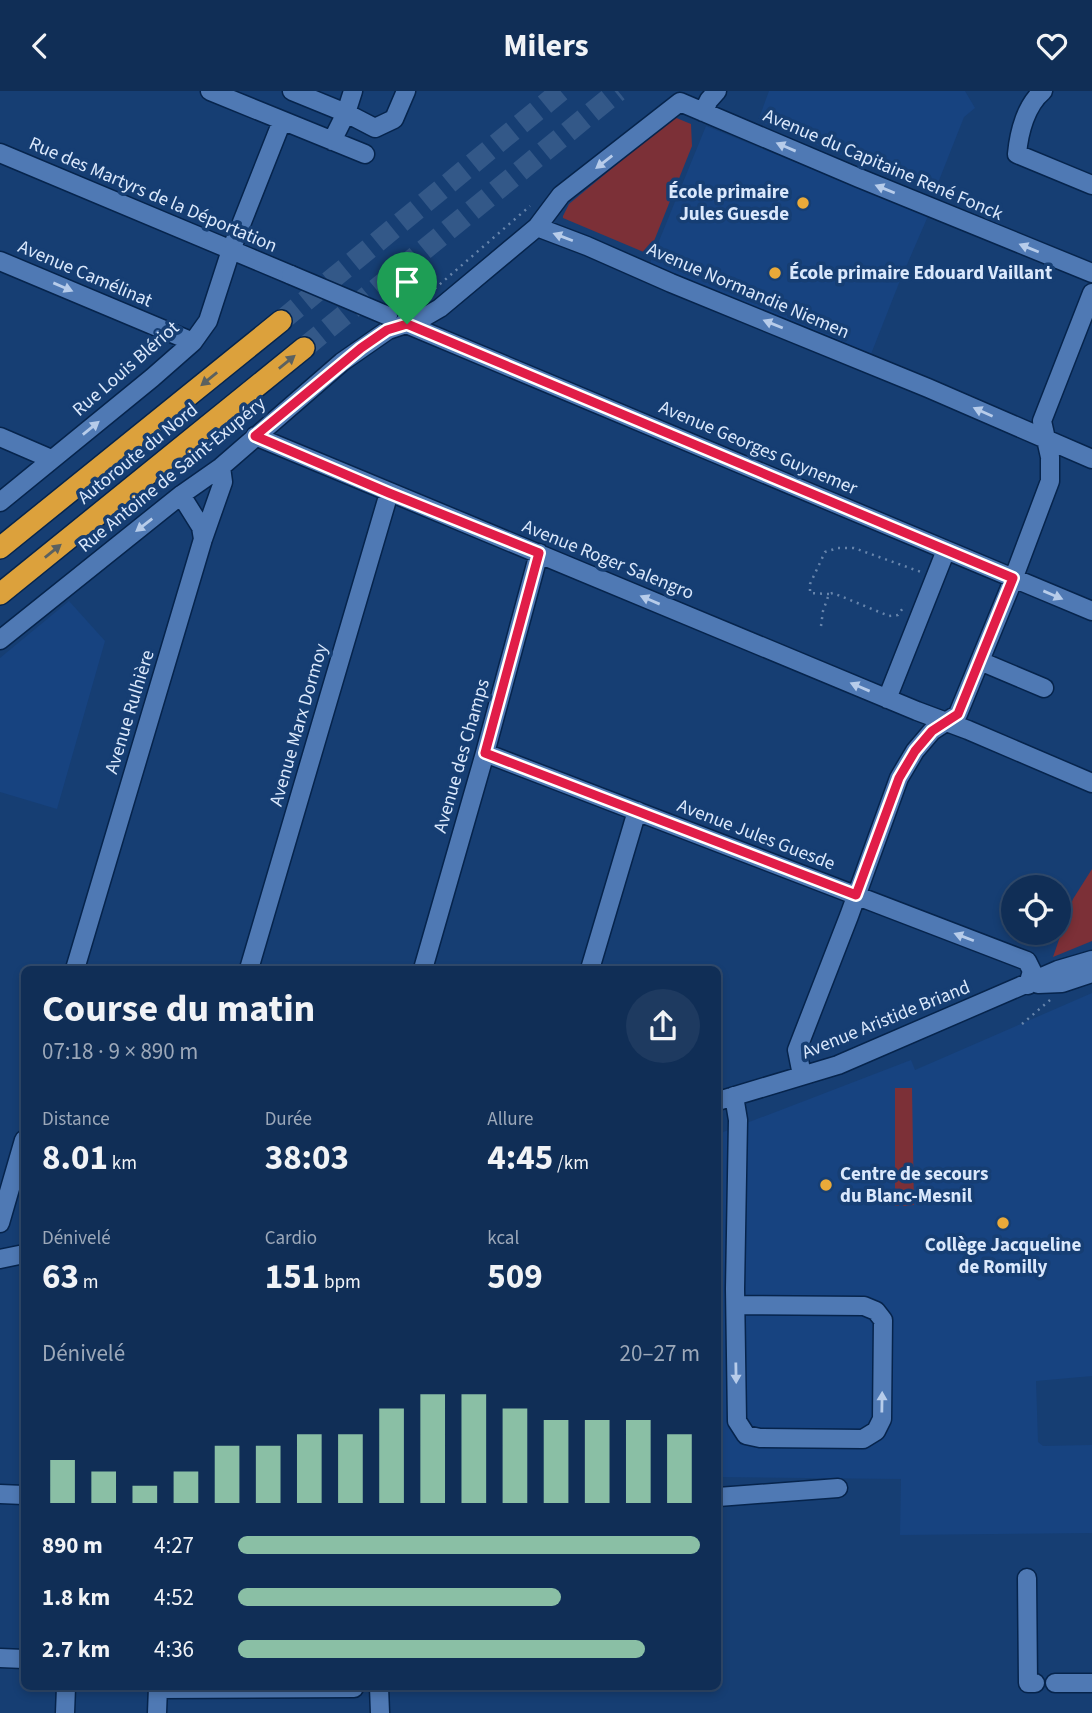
<!DOCTYPE html>
<html lang="fr">
<meta charset="utf-8">
<style>
:root{--surface:#102e56;--page:#1e3a60;--text:#f1f3f6;--muted:#9ca8b9;--line:#304a6c;--accent:#8abfa5}
body{margin:0;font-family:"Source Sans 3",sans-serif;background:var(--page);color:var(--text);height:100vh;display:flex;flex-direction:column;font-size:26px;white-space:nowrap}
*{box-sizing:border-box;margin:0}
p{font-size:23px;color:var(--muted)}
.icon{flex:none;width:38px;height:38px;fill:none;stroke:currentColor;stroke-width:2;stroke-linecap:round;stroke-linejoin:round}
.map{position:relative;flex:1;overflow:hidden}
.sheet{position:absolute;left:21px;top:875px;width:700px;height:724px;display:flex;flex-direction:column;background:var(--surface);border-radius:10px;box-shadow:0 4px 10px #0003,0 0 0 2px var(--line)}
.sheet>*{flex:none}
.fabs{position:absolute;left:1001px;top:784px;display:grid;gap:14px}
.fabs a{display:grid;place-items:center;width:70px;height:70px;border-radius:50%;background:var(--surface);box-shadow:0 4px 10px #0003,0 0 0 2px var(--line);font-size:35px}
.pin{position:absolute;display:grid;place-items:center;width:60px;height:60px;color:#fff;margin:-72px -30px;border-radius:50% 50% 50% 0;rotate:-45deg;box-shadow:0 0 7px #0007}
.pin .icon{rotate:45deg}
.round{display:grid;place-items:center;flex:none;width:74px;height:74px;border-radius:37px;background:var(--page)}
.overview{display:flex;align-items:center;justify-content:space-between;height:119px;padding:0 21px}
h1{font-size:38px;font-weight:700;line-height:52px}
.metrics{display:grid;grid-template-columns:repeat(3,1fr);gap:10px;height:119px;padding:7px 21px}
.metrics div{display:grid;align-content:center}
.metrics b{font-size:35px;font-weight:700}
.metrics small{font-size:19px;font-weight:400}
.metrics p{font-size:19px}
.chart{height:196px;padding:14px 21px}
.chart p{display:flex;justify-content:space-between}
.chart svg{width:100%;height:126px;margin-top:7px;stroke:var(--accent);stroke-width:6}
ul{padding:0 21px;list-style:none;font-size:23px}
li{display:grid;grid-template-columns:112px 84px 1fr;align-items:center;height:52px}
li i{height:18px;border-radius:9px;background:var(--accent)}
header{display:flex;justify-content:space-between;align-items:center;height:91px;padding:0 21px;background:var(--surface);font-size:32px;font-weight:700}
.map>svg:first-child{display:block}
.built{fill:#174380}
.green{fill:#7c3037}
.lines{fill:none;stroke-linecap:round;stroke-linejoin:round}
.highway-tunnel{stroke:#335888;stroke-width:21;stroke-dasharray:21 10;stroke-linecap:butt}
.minor-casing{stroke:#06244c;stroke-width:21}
.highway-casing{stroke:#06244c;stroke-width:24}
.path{stroke:#6785ac;stroke-width:2.5;stroke-dasharray:2 5;stroke-linecap:butt}
.minor{stroke:#4f79b4;stroke-width:18}
.highway{stroke:#dca13c;stroke-width:21}
.minor-bridge-casing{stroke:#06244c;stroke-width:21;stroke-linecap:butt}
.minor-bridge{stroke:#4f79b4;stroke-width:18}
.oneway{fill:#b7ccea}
.oneway2{fill:#5b6160}
.route-casing{stroke:#fff;stroke-width:14}
.route{stroke:#e11d48;stroke-width:9}
.poi-dot{fill:#eaaa39;stroke:#163e73;stroke-width:2.5}
.labels{text-anchor:middle;dominant-baseline:central;stroke-width:7;stroke-linejoin:round;paint-order:stroke}
.street-label{font-size:19px;fill:#dae8fc;stroke:#163e73}
.poi-label{font-size:19px;font-weight:bold;fill:#dae8fc;stroke:#163e73;text-anchor:start}
</style>
<header><svg class="icon" aria-label="back" viewBox="0 0 24 24"><path d="M15 5l-7 7 7 7"/></svg>Milers<svg class="icon" aria-label="heart" viewBox="0 0 24 24"><path d="M12 20l-8-8c-3-5 5-10 8-4 3-6 11-1 8 4z"/></svg></header>
<div class="map">
<svg width="1092" height="1622" viewBox="0 0 1092 1622">
<rect width="100%" height="100%" fill="#163e73"/>
<path class="built" d="M 769,0 L 965,0 L 975,17 L 964,26 L 934,102 L 758,30 Z
M 706,35 L 928,125 L 899,192 L 871,263 L 650,172 Z
M 69,510 L 105,550 L 57,718 L 0,701 L 0,567 Z
M 1092,902 L 1092,1285 L 1036,1290 L 1038,1351 L 1043,1355 L 1092,1354 L 1092,1442 L 900,1444 L 901,1388 L 718,1386 L 718,1043 L 911,969 L 915,979 Z"/>
<path class="green" d="M 674,26 L 691,33 L 692,55 L 650,160 L 646,162 L 563,127 L 563,125 L 569,113 Z
M 1092,778 L 1092,850 L 1053,866 L 1073,808 Z
M 895,997 L 912,997 L 914,1114 L 903,1115 L 903,1106 L 900,1106 L 899,1115 L 895,1115 Z"/>
<g class="lines">
<path class="highway-tunnel" d="M 281,230 L 561,0
M 304,257 L 618,0"/>
<defs>
<path id="minor" d="M 210,0 L 365,63
M 292,0 L 346,22 L 353,0
M 1043,0 C 1026,14 1019,41 1017,63 L 1092,94
M 703,21 L 709,9 L 717,0
M 332,50 L 346,22 L 375,37 L 394,28 L 406,0
M 0,62 L 291,184
M 537,136 L 561,104 L 680,11 L 859,87 L 1092,182
M 0,170 L 193,251
M 404,232 L 1092,520
M 255,345 L 917,620 L 968,639 L 1092,692
M 0,346 L 51,368
M 181,404 L 201,436 L 203,448
M 0,411 L 152,287 L 193,251 L 208,230 L 231,159 L 282,30
M 0,549 L 181,404 L 221,376 L 342,271 L 388,239 L 421,228 L 440,217 L 537,136 L 587,155 L 671,192 L 928,297 L 1092,368
M 980,570 L 1044,597
M 887,608 L 946,459
M 485,662 L 1027,870 L 1032,880 L 1028,894
M 75,878 L 203,448 L 223,391 L 221,376
M 249,878 L 389,402
M 423,878 L 485,662 L 539,462
M 590,878 L 637,720
M 1038,893 L 1062,892 L 1092,882
M 802,984 L 797,959 L 849,825 L 899,687 L 915,660 L 932,640 L 958,623 L 1009,499 L 1050,390 L 1050,366 L 1042,330 L 1092,202
M 734,1005 L 738,1029 L 735,1198 L 737,1330 L 746,1344 L 760,1347 L 863,1348 L 876,1340 L 882,1328 L 883,1229 L 876,1220 L 864,1215 L 736,1214
M 718,1010 L 838,974 L 1058,879 L 1092,869
M 0,1132 L 24,1049
M 0,1168 L 24,1163
M 0,1403 L 24,1404
M 718,1406 L 838,1397
M 1027,1487 L 1028,1592 L 1035,1592
M 0,1567 L 24,1568
M 1055,1592 L 1092,1592
M 379,1596 L 380,1622
M 158,1598 L 354,1597
M 65,1622 L 66,1596
M 157,1622 L 158,1596"/>
<path id="highway" d="M 0,457 L 281,230
M 0,503 L 304,257"/>
</defs>
<use href="#minor" class="minor-casing"/>
<use href="#highway" class="highway-casing"/>
<path class="path" d="M 424,207 L 530,115
M 829,503 L 810,502 L 810,493 L 825,461 L 838,457 L 854,457 L 921,481
M 821,535 L 823,520 L 829,503 L 833,502 L 889,525 L 898,524 L 905,514
M 1022,933 L 1050,909"/>
<use href="#minor" class="minor"/>
<use href="#highway" class="highway"/>
<defs>
<path id="minor-bridge" d="M 291,184 L 388,225"/>
</defs>
<use href="#minor-bridge" class="minor-bridge-casing"/>
<use href="#minor-bridge" class="minor-bridge"/>
</g>
<defs><path id="oneway-solid" d="M-6-.8H1V-3.2L6.5 0L1 3.2V.8H-6Z" transform="scale(1.75)"/></defs>
<g class="oneway">
<use href="#oneway-solid" transform="translate(786 56) rotate(-157)"/>
<use href="#oneway-solid" transform="translate(604 71) rotate(142)"/>
<use href="#oneway-solid" transform="translate(885 98) rotate(-158)"/>
<use href="#oneway-solid" transform="translate(563 146) rotate(-159)"/>
<use href="#oneway-solid" transform="translate(1029 157) rotate(-158)"/>
<use href="#oneway-solid" transform="translate(63 196) rotate(23)"/>
<use href="#oneway-solid" transform="translate(773 233) rotate(-158)"/>
<use href="#oneway-solid" transform="translate(983 321) rotate(-156)"/>
<use href="#oneway-solid" transform="translate(91 337) rotate(-39)"/>
<use href="#oneway-solid" transform="translate(144 434) rotate(142)"/>
<use href="#oneway-solid" transform="translate(1053 504) rotate(23)"/>
<use href="#oneway-solid" transform="translate(650 509) rotate(-157)"/>
<use href="#oneway-solid" transform="translate(860 596) rotate(-157)"/>
<use href="#oneway-solid" transform="translate(964 846) rotate(-159)"/>
<use href="#oneway-solid" transform="translate(736 1282) rotate(89)"/>
<use href="#oneway-solid" transform="translate(882 1311) rotate(-89)"/>
</g>
<g class="oneway2">
<use href="#oneway-solid" transform="translate(287 271) rotate(-39)"/>
<use href="#oneway-solid" transform="translate(209 288) rotate(141)"/>
<use href="#oneway-solid" transform="translate(53 460) rotate(-39)"/>
</g>
<g class="lines">
<defs>
<path id="route" d="M 407,233 L 1013,487 L 958,623 L 932,640 L 915,660 L 899,687 L 856,804 L 485,662 L 539,462 L 389,402 L 255,345 L 361,257 L 387,239 Z"/>
</defs>
<use href="#route" class="route-casing"/>
<use href="#route" class="route"/>
</g>
<g class="poi-dot">
<circle cx="803" cy="112" r="7"/>
<circle cx="775" cy="182" r="7"/>
<circle cx="826" cy="1094" r="7"/>
<circle cx="1003" cy="1132" r="7"/>
</g>
<g class="labels">
<g class="street-label">
<text transform="translate(883 74) rotate(23)">Avenue du Capitaine René Fonck</text>
<text transform="translate(153 104) rotate(23)">Rue des Martyrs de la Déportation</text>
<text transform="translate(85 183) rotate(23)">Avenue Camélinat</text>
<text transform="translate(748 200) rotate(23)">Avenue Normandie Niemen</text>
<text transform="translate(126 278) rotate(-41)">Rue Louis Blériot</text>
<text transform="translate(758 357) rotate(23)">Avenue Georges Guynemer</text>
<text transform="translate(138 363) rotate(-39)">Autoroute du Nord</text>
<text transform="translate(172 384) rotate(-39)">Rue Antoine de Saint-Exupéry</text>
<text transform="translate(608 469) rotate(22)">Avenue Roger Salengro</text>
<text transform="translate(130 621) rotate(-73)">Avenue Rulhière</text>
<text transform="translate(299 634) rotate(-74)">Avenue Marx Dormoy</text>
<text transform="translate(462 665) rotate(-74)">Avenue des Champs</text>
<text transform="translate(756 744) rotate(21)">Avenue Jules Guesde</text>
<text transform="translate(886 929) rotate(-22)">Avenue Aristide Briand</text>
</g>
<g class="poi-label">
<text x="789" y="101" text-anchor="end">École primaire<tspan x="789" dy="22">Jules Guesde</tspan></text>
<text x="789" y="182">École primaire Edouard Vaillant</text>
<text x="840" y="1083">Centre de secours<tspan x="840" dy="22">du Blanc-Mesnil</tspan></text>
<text x="1003" y="1154" text-anchor="middle">Collège Jacqueline<tspan x="1003" dy="22">de Romilly</tspan></text>
</g>
</g>
</svg>
<div class="fabs">
<a><svg class="icon" aria-label="locate" viewBox="0 0 24 24"><circle cx="12" cy="12" r="6"/><path d="M12 2v4M12 18v4M2 12h4M18 12h4"/></svg></a>
</div>
<div class="pin" style="left:407px;top:233px;background:#1e9e55"><svg class="icon" aria-label="arrive" viewBox="0 0 24 24"><path d="M6 21V4h12l-3 4 3 4H6"/></svg></div>
<section class="sheet">
<div class="overview"><div><h1>Course du matin</h1><p>07:18 · 9 × 890 m</p></div><a class="round"><svg class="icon" aria-label="share" viewBox="0 0 24 24"><path d="M12 15V3M7 8l5-5 5 5M5 13v7h14v-7"/></svg></a></div>
<div class="metrics">
<div><p>Distance</p><b>8.01<small> km</small></b></div>
<div><p>Durée</p><b>38:03</b></div>
<div><p>Allure</p><b>4:45<small> /km</small></b></div>
</div>
<div class="metrics">
<div><p>Dénivelé</p><b>63<small> m</small></b></div>
<div><p>Cardio</p><b>151<small> bpm</small></b></div>
<div><p>kcal</p><b>509</b></div>
</div>
<div class="chart"><p><span>Dénivelé</span>20–27 m</p>
<svg viewBox="0 0 160 44" preserveAspectRatio="none"><path d="M5 44V29M15 44V33M25 44V38M35 44V33M45 44V24M55 44V24M65 44V20M75 44V20M85 44V11M95 44V6M105 44V6M115 44V11M125 44V15M135 44V15M145 44V15M155 44V20"/></svg>
</div>
<ul>
<li><b>890 m</b>4:27<i style="width:100%"></i></li>
<li><b>1.8 km</b>4:52<i style="width:70%"></i></li>
<li><b>2.7 km</b>4:36<i style="width:88%"></i></li>
</ul>
</section>
</div>
